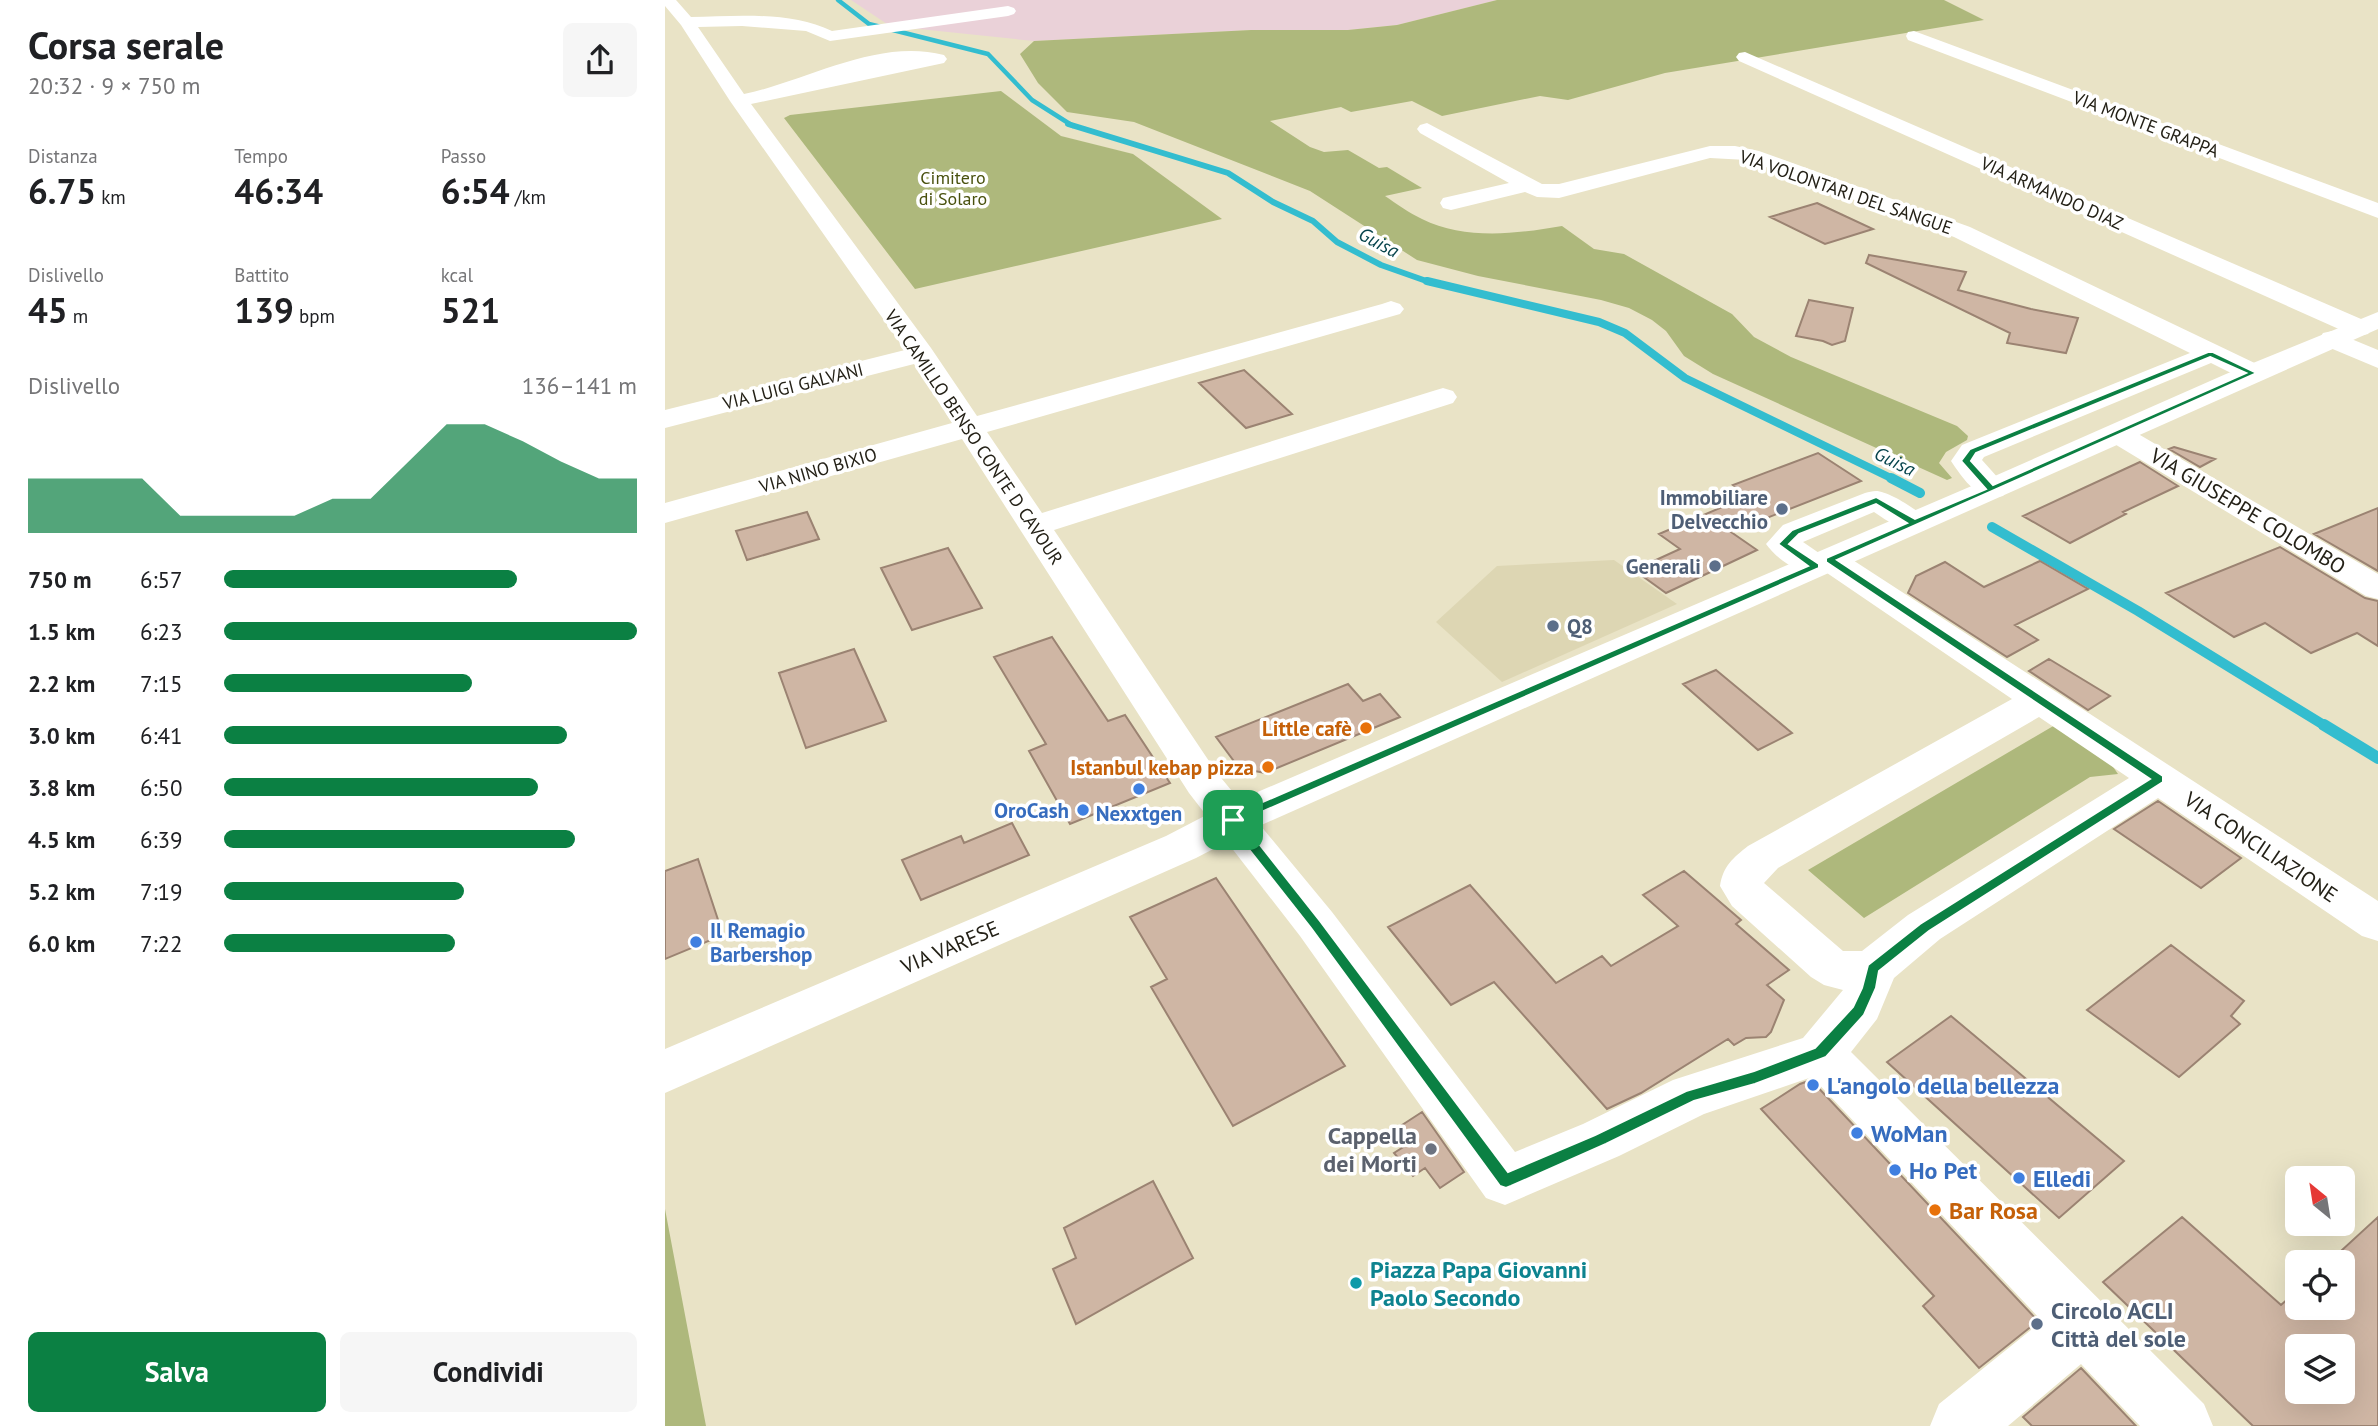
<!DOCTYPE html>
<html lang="it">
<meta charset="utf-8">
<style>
:root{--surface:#fff;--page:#f6f6f6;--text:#202124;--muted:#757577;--accent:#0b8043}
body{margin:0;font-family:"PT Sans",sans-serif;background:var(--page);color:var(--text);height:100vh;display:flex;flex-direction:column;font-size:26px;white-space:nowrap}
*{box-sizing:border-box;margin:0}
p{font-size:23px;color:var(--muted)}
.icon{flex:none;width:38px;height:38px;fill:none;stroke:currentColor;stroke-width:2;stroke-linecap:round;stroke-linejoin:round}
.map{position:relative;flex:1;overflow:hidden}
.panel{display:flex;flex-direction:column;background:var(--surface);width:665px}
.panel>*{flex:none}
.needle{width:46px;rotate:330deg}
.fabs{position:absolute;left:1620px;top:1166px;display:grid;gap:14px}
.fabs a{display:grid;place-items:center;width:70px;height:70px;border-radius:10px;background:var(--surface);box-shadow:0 7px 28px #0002;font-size:35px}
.pin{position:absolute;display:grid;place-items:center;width:60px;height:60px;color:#fff;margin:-30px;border-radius:14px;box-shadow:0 4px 10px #0006}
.round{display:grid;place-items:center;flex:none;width:74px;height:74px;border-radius:10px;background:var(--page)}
.head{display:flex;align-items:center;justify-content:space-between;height:119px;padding:0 28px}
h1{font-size:38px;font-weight:700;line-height:52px}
.stats{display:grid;grid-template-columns:repeat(3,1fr);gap:10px;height:119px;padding:7px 28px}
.stats div{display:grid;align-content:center}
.stats b{font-size:35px;font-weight:700}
.stats small{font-size:19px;font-weight:400}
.stats p{font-size:19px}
.chart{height:196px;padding:14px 28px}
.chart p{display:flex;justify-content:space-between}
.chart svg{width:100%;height:126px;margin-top:7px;fill:var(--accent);opacity:.7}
.primary-button{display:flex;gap:14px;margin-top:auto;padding:14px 28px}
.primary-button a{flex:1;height:80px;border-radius:10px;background:var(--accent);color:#fff;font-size:28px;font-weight:700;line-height:80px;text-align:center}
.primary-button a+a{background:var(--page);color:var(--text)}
ul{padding:0 28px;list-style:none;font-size:23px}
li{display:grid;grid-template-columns:112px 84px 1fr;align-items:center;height:52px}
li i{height:18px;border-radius:9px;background:var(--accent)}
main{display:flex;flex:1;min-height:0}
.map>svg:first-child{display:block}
.built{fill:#ddd6b3}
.industrial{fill:#ead1d8}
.green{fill:#aeb87c}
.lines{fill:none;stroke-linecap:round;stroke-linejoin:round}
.stream-far4{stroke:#33bdcf;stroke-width:4.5}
.stream-far3{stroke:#33bdcf;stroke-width:6}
.stream-far2{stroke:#33bdcf;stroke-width:8}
.stream-far1{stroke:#33bdcf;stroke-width:10}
.stream{stroke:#33bdcf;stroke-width:12}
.building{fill:#cfb6a4;stroke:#9b8372;stroke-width:2;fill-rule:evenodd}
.minor{fill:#fff;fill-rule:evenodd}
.major{fill:#fff;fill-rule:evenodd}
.route{fill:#0b8043;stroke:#fff;stroke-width:2;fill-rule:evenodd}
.service-dot{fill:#5c6f8a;stroke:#fff;stroke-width:2.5}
.food-dot{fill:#e8710a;stroke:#fff;stroke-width:2.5}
.shop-dot{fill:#3f7fe0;stroke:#fff;stroke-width:2.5}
.worship-dot{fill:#6b7280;stroke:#fff;stroke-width:2.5}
.culture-dot{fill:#0f9aa8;stroke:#fff;stroke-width:2.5}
.labels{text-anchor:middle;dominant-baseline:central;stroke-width:7;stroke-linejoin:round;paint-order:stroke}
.far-street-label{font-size:18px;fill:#242117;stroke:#fff}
.far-park-label{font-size:18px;fill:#49510e;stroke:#fff}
.far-water-label{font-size:19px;font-style:italic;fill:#07444c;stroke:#fff}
.service-label{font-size:21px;font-weight:bold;fill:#4e5e75;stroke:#fff;text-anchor:end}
.street-label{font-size:21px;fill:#242117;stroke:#fff}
.food-label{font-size:21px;font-weight:bold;fill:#c56008;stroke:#fff;text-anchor:end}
.shop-label{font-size:21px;font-weight:bold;fill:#366cbe;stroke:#fff;text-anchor:end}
.near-shop-label{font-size:24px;font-weight:bold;fill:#366cbe;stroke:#fff;text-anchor:start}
.near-worship-label{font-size:24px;font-weight:bold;fill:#5b616d;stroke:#fff;text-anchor:end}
.near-food-label{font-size:24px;font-weight:bold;fill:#c56008;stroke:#fff;text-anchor:start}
.near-culture-label{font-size:24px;font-weight:bold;fill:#0d838f;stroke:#fff;text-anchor:start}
.near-service-label{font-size:24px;font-weight:bold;fill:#4e5e75;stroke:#fff;text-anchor:start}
</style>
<main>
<section class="panel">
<div class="head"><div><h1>Corsa serale</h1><p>20:32 · 9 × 750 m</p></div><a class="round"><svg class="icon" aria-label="share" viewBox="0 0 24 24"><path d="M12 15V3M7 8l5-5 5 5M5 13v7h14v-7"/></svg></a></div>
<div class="stats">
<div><p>Distanza</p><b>6.75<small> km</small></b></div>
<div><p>Tempo</p><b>46:34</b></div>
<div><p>Passo</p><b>6:54<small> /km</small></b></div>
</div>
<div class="stats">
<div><p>Dislivello</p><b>45<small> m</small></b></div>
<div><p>Battito</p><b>139<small> bpm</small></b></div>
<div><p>kcal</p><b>521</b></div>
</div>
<div class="chart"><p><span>Dislivello</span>136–141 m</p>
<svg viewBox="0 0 160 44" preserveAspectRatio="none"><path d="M0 44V25L10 25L20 25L30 25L40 38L50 38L60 38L70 38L80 32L90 32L100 19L110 6L120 6L130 12L140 19L150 25L160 25V44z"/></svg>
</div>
<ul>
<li><b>750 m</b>6:57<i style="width:71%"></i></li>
<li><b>1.5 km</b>6:23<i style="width:100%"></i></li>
<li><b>2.2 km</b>7:15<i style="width:60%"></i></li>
<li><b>3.0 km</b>6:41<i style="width:83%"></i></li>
<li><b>3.8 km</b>6:50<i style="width:76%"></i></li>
<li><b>4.5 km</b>6:39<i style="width:85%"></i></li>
<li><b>5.2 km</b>7:19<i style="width:58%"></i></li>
<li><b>6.0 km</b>7:22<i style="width:56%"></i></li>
</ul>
<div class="primary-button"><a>Salva</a><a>Condividi</a></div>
</section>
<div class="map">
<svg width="1713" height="1426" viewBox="0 0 1713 1426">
<rect width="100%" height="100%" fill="#e9e3c6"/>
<path class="built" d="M 949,560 L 1012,604 L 837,682 L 771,622 L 832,566 Z"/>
<path class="industrial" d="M 186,0 L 832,0 L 732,25 L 683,30 L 586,30 L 369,41 L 225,26 Z"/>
<path class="green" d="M 832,0 L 1279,0 L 1319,20 L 1000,73 L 903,100 L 875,96 L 777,116 L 747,101 L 686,112 L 676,107 L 605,121 L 645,147 L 659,152 L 683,150 L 714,168 L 722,167 L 757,188 L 720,196 C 732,204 744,213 757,219 C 799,240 852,234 897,226 L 929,249 L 959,254 L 1067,314 L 1089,337 L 1126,357 L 1292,426 L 1303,436 L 1302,440 L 1281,452 L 1274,463 L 1287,478 L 1282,480 L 1048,374 L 1019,356 L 1001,331 L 987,320 L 964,308 L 936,300 L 813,276 L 752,260 L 645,191 L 469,122 L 402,112 L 373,83 L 355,54 L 369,41 L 586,30 L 683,30 L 732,25 Z
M 336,91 L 396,136 L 468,154 L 557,219 L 250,289 L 119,118 L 125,115 Z
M 1390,725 L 1442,758 L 1453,774 L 1425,777 L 1199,918 L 1143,870 Z
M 0,1209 L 41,1426 L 0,1426 Z"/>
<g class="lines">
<path class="stream-far4" d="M 173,0 L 204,24 L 323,54 L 367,100 L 408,126"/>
<path class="stream-far3" d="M 403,124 L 563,173 L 608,202 L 648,221 L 672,242 L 716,265 L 767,283"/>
<path class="stream-far2" d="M 762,281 L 934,322 L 960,333 L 1020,378 L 1230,480"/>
<path class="stream-far1" d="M 1226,478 L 1255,493
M 1327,527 L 1473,611 L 1662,727"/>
<path class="stream" d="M 1659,725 L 1713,758"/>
</g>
<path class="building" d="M 1152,203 L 1208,229 L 1160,244 L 1105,217 Z
M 1204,255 L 1301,272 L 1293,290 L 1366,309 L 1413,318 L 1401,353 L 1342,343 L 1345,333 L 1201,263 Z
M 1144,300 L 1188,308 L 1180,341 L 1167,345 L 1158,341 L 1131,336 Z
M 579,370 L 627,414 L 581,428 L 534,383 Z
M 1509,447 L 1550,459 L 1535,467 L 1504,449 Z
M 1153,453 L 1196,481 L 1066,532 L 1092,550 L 1001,593 L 969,570 L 1015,549 L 994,534 L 1083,496 L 1068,485 Z
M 1475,462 L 1513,486 L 1458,512 L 1461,514 L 1405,543 L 1358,516 Z
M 1713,508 L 1713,571 L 1649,534 Z
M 142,512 L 154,539 L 82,560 L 71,531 Z
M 1615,547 L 1700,598 L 1713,601 L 1713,646 L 1692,633 L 1646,653 L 1600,623 L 1569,637 L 1501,593 Z
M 283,548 L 317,608 L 247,630 L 216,568 Z
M 1375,561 L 1423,589 L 1350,625 L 1373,640 L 1342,657 L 1243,593 L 1251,576 L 1280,562 L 1319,587 Z
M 387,637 L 443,721 L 460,715 L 505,783 L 405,824 L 364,751 L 381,744 L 329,657 Z
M 189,649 L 221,721 L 141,748 L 114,673 Z
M 1384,659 L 1445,696 L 1423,710 L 1364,671 Z
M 1051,670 L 1127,733 L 1093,750 L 1018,684 Z
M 683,684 L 698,701 L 715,694 L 735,717 L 600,773 L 574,768 L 551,737 Z
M 1493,801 L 1576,858 L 1536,888 L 1449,829 Z
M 347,823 L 364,855 L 256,900 L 237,860 L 296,836 L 299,843 Z
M 33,859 L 58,935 L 0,959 L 0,871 Z
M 1019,871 L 1076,920 L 1071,924 L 1124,970 L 1102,985 L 1119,1000 L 1106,1032 L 1101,1037 L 1081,1038 L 1069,1045 L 1063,1039 L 976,1093 L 942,1109 L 829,982 L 786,1005 L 723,927 L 805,885 L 891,983 L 937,956 L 946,966 L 1013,926 L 978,895 Z
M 551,878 L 680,1066 L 568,1126 L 486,987 L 502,979 L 465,917 Z
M 1506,945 L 1579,1001 L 1566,1016 L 1575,1024 L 1514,1077 L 1422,1010 Z
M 1286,1016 L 1459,1161 L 1394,1218 L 1222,1062 Z
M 1146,1080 L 1373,1321 L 1314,1368 L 1258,1306 L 1269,1296 L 1096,1109 L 1135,1084 Z
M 757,1112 L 799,1172 L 775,1188 L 760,1168 L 748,1176 L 729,1153 L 743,1144 L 731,1129 Z
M 488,1181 L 528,1258 L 411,1324 L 388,1269 L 411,1258 L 399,1228 Z
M 1517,1217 L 1616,1305 L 1633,1290 L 1633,1307 L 1678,1307 L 1678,1262 L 1664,1262 L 1713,1217 L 1713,1426 L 1588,1426 L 1438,1282 ZM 1633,1346 L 1678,1346 L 1678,1391 L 1633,1391 Z
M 1416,1368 L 1471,1426 L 1367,1426 L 1358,1417 Z"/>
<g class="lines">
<path class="minor" d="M 0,0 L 11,0 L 26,17 C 72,16 125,11 167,31 L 343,6 L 349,8 L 351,11 L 349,14 L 343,16 L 165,41 L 141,31 L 77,26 L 33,27 L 79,94 C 143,81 211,38 279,55 L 282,59 L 279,63 L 86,104 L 266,348 L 312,416 L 717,304 L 726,301 L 735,304 L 739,309 L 735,314 L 322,432 L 377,513 L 768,391 L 778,388 L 788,391 L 792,397 L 788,403 L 389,530 L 552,773 L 667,912 L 850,1152 L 918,1124 L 1008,1080 L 1138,1038 L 1178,990 L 1159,985 L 1146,977 L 1067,906 L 1055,886 C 1058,866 1068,858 1083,846 L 1347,699 L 1162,573 C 1141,579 1114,562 1101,544 L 1118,525 L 1200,493 C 1204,492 1207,491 1211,491 C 1224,491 1258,513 1265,523 L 1260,530 C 1240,535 1226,523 1209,512 L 1138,542 L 1154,553 L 1165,550 L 1177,553 L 1713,901 L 1713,941 L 1697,936 L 1493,798 L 1275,939 L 1229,978 L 1212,1019 L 1186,1052 L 1539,1404 L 1548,1426 L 1475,1426 L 1416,1364 L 1343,1426 L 1265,1426 L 1274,1404 L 1377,1321 L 1147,1077 L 1039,1114 L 954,1156 L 840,1205 L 821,1198 L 635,936 L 524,793 L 297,439 L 0,523 L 0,503 L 287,423 L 249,364 L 0,428 L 0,410 L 240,350 L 65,101 L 16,25 L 0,6 ZM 1374,717 L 1464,778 L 1243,915 L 1197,951 L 1178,951 L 1099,883 L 1113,868 Z
M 1249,31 L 1713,203 L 1713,218 L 1243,40 L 1241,36 L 1243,32 Z
M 1080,52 L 1703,322 L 1707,328 L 1703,334 L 1694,336 L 1685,334 L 1074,61 L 1071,57 L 1074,53 Z
M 762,123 L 877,184 L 894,184 L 1045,146 L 1070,146 L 1094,151 L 1305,227 L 1598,367 L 1602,373 L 1598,379 L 1588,381 L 1578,379 L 1546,363 L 1319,457 L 1317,460 L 1343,489 L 1338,496 C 1313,502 1299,480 1286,461 L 1297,445 L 1525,353 L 1289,237 L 1082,160 L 1045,158 L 894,198 L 872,197 L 860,192 L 786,210 L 778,208 L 775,203 L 778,198 L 844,183 L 755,133 L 752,129 L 755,125 Z
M 1667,331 L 1713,350 L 1713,368 L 1658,345 L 1654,339 L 1658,333 Z
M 1453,425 L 1463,428 L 1713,574 L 1713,599 L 1701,596 L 1443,440 L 1438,434 L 1443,428 Z"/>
<path class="major" d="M 1713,312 L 1713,329 L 583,831 L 531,858 L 0,1093 L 0,1049 L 501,836 L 553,809 L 1316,482 L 1561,374 Z"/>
</g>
<path class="route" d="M 1543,352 L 1548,352 L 1592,373 L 1172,560 L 1498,776 L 1498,782 L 1264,931 L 1214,971 L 1211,988 L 1199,1015 L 1161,1057 L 1090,1084 L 1029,1101 L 941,1144 L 846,1186 L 841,1188 L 835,1186 L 646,928 L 563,823 L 563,817 L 1143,566 L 1113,544 L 1127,530 L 1211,497 L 1250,519 L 1321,489 L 1296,461 L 1305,449 ZM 1545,357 L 1581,373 L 1328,485 L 1306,461 L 1311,453 ZM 1211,504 L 1242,523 L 1161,558 L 1161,562 L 1485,779 L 1255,924 L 1203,965 L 1197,988 L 1188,1007 L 1150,1048 L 1089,1071 L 1021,1091 L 930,1135 L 843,1172 L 655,921 L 576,821 L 1154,568 L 1154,564 L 1124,544 L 1134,534 Z"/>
<g class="service-dot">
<circle cx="1117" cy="509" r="7"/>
<circle cx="1050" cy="566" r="7"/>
<circle cx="888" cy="626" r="7"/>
<circle cx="1372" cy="1324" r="7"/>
</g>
<g class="food-dot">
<circle cx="701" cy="728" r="7"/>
<circle cx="603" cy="767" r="7"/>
<circle cx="1270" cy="1210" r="7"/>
</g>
<g class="shop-dot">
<circle cx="474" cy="789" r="7"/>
<circle cx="418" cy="810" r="7"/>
<circle cx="31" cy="942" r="7"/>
<circle cx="1148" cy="1085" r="7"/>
<circle cx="1192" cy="1133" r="7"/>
<circle cx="1230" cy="1170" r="7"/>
<circle cx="1354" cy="1178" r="7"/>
</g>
<circle class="worship-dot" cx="766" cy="1149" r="7"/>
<circle class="culture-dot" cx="691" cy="1283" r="7"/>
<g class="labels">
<g class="far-street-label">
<text transform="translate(1481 124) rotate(21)">VIA MONTE GRAPPA</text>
<text transform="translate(1181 192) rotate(19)">VIA VOLONTARI DEL SANGUE</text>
<text transform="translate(1387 193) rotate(24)">VIA ARMANDO DIAZ</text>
<text transform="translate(128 386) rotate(-14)">VIA LUIGI GALVANI</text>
<text transform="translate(309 437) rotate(56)">VIA CAMILLO BENSO CONTE D CAVOUR</text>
<text transform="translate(153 470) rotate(-16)">VIA NINO BIXIO</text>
</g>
<g class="far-park-label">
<text x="288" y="177">Cimitero<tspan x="288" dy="21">di Solaro</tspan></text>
</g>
<g class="far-water-label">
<text transform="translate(714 242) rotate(28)">Guisa</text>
<text transform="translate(1230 461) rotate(26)">Guisa</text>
</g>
<g class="service-label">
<text x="1103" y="497">Immobiliare<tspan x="1103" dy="24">Delvecchio</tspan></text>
<text x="1036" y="566">Generali</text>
<text x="902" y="626" text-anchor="start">Q8</text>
</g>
<g class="street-label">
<text transform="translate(1583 511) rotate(31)">VIA GIUSEPPE COLOMBO</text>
<text transform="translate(1596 847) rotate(34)">VIA CONCILIAZIONE</text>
<text transform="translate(285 947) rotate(-23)">VIA VARESE</text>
</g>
<g class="food-label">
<text x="687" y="728">Little cafè</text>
<text x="589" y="767">Istanbul kebap pizza</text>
</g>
<g class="shop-label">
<text x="404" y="810">OroCash</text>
<text x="474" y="813" text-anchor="middle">Nexxtgen</text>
<text x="45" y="930" text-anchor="start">Il Remagio<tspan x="45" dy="24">Barbershop</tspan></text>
</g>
<g class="near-shop-label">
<text x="1162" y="1085">L'angolo della bellezza</text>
<text x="1206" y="1133">WoMan</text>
<text x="1244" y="1170">Ho Pet</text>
<text x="1368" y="1178">Elledi</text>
</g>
<g class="near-worship-label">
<text x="752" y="1135">Cappella<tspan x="752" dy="28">dei Morti</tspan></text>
</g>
<g class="near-food-label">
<text x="1284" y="1210">Bar Rosa</text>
</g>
<g class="near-culture-label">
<text x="705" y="1269">Piazza Papa Giovanni<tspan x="705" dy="28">Paolo Secondo</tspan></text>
</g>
<g class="near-service-label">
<text x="1386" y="1310">Circolo ACLI<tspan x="1386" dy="28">Città del sole</tspan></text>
</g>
</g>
</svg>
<div class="fabs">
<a><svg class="needle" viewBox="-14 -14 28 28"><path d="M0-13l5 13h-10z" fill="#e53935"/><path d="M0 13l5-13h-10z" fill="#757577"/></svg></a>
<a><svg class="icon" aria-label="locate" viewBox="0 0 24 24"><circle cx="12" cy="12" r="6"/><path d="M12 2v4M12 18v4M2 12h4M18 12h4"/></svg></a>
<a><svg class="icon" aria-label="layers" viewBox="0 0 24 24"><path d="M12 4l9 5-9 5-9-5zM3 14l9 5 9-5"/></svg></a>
</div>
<div class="pin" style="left:568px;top:820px;background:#1e9e55"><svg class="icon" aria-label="arrive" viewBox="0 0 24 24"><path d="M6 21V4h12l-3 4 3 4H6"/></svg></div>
</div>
</main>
